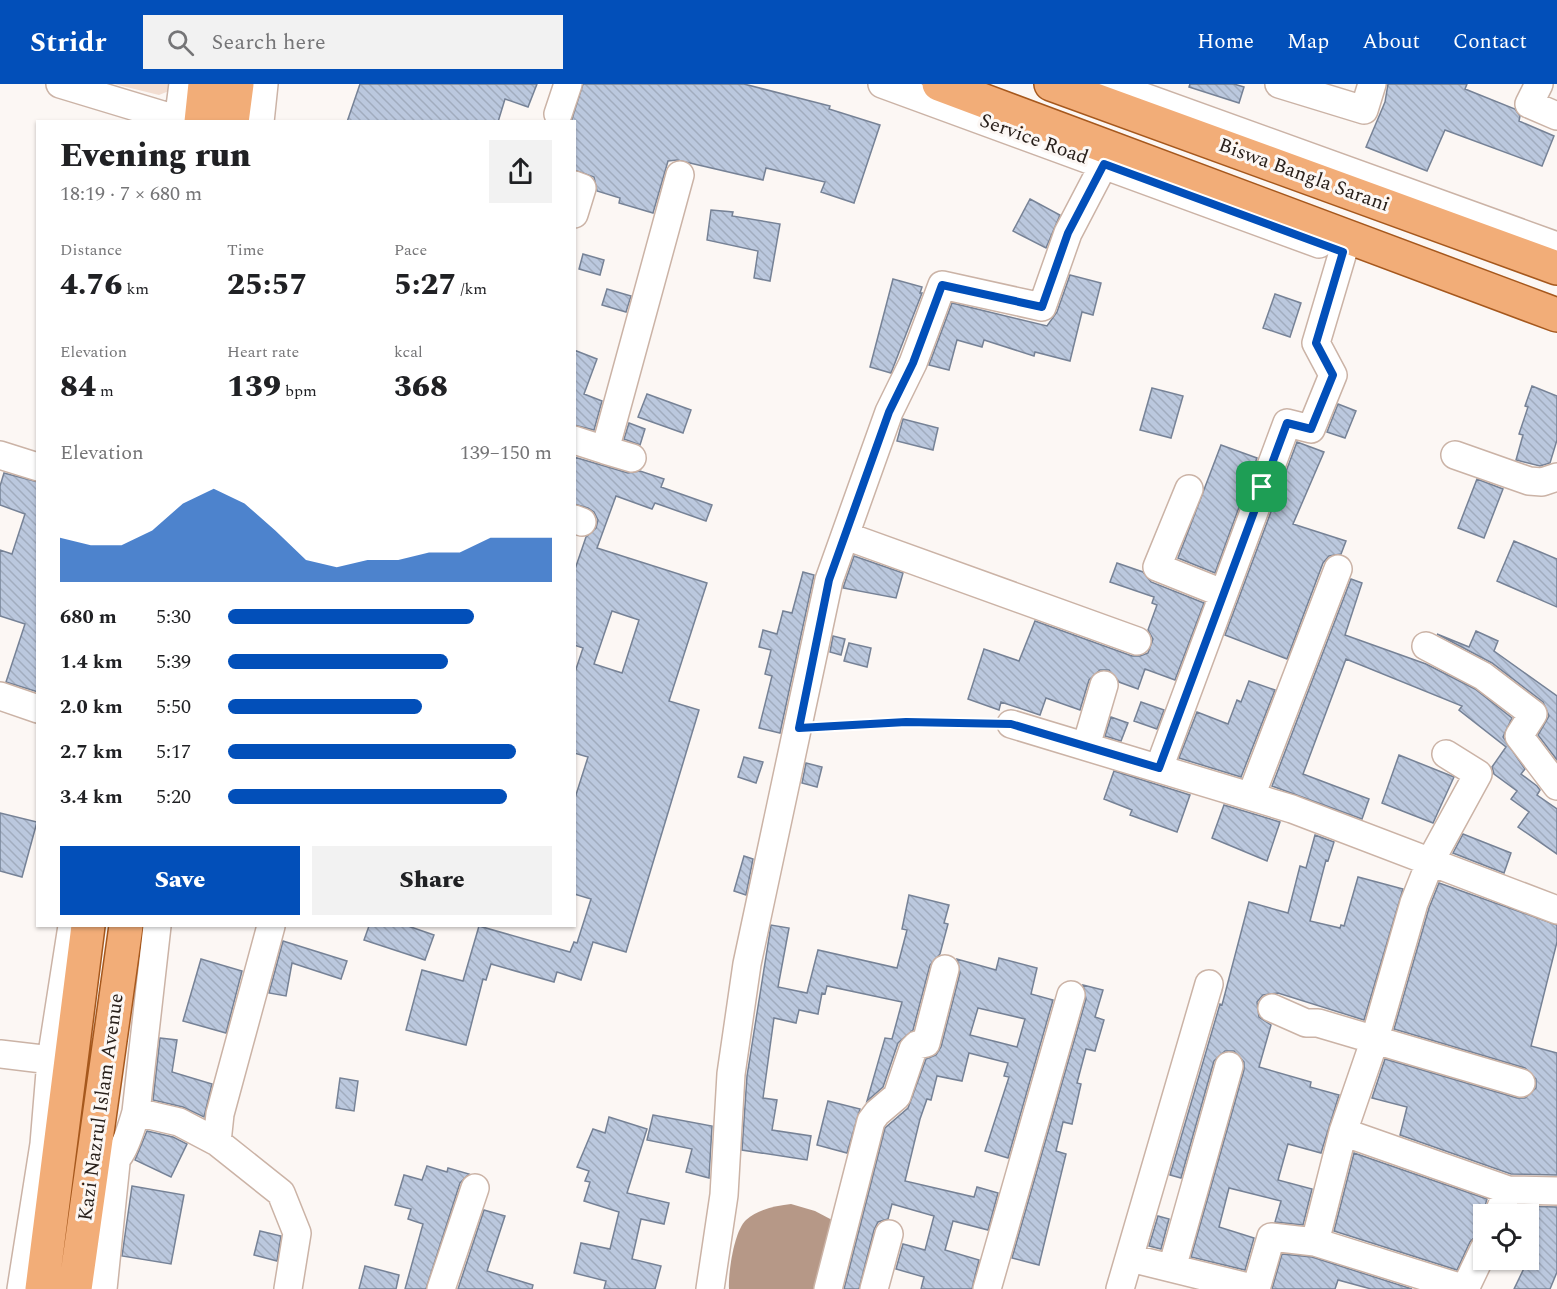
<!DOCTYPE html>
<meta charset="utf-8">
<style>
:root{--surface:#fff;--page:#f2f2f2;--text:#202124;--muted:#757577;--accent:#024fb9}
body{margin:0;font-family:Spectral,serif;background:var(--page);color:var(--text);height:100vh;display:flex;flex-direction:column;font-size:22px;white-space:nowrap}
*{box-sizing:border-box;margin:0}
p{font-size:20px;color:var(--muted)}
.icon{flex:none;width:33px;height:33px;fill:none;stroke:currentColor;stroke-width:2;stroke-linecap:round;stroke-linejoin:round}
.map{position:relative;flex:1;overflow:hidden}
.drawer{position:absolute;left:36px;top:36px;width:540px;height:807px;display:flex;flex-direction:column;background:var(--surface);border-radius:0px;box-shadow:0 2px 4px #0004}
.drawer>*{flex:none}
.tools{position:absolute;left:1473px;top:1120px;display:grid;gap:12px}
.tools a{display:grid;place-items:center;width:66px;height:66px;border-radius:0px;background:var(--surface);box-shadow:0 2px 4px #0004;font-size:30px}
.pin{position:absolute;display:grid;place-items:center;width:51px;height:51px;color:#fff;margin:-26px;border-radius:12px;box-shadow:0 3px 9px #0006}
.round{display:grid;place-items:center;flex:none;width:63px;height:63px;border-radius:0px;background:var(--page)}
.summary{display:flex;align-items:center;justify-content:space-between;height:102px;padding:0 24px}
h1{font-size:33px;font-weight:800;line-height:45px}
.figures{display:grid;grid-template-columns:repeat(3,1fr);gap:9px;height:102px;padding:6px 24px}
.figures div{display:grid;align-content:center}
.figures b{font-size:30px;font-weight:800}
.figures small{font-size:16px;font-weight:400}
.figures p{font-size:16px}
.chart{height:168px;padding:12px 24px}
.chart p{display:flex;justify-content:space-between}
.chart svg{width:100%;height:108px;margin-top:6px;fill:var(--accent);opacity:.7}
.action{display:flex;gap:12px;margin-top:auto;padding:12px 24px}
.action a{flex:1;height:69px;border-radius:0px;background:var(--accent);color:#fff;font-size:24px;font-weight:800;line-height:69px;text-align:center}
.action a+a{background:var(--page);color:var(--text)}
ul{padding:0 24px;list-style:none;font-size:20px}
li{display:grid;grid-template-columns:96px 72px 1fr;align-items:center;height:45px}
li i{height:15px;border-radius:8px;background:var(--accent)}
header{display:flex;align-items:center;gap:36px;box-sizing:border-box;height:84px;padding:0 30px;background:var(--accent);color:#fff}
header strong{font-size:28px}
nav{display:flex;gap:33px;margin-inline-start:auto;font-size:21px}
.search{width:420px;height:54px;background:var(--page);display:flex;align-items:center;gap:15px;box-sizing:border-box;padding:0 21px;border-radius:0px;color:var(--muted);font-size:22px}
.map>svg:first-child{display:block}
.park{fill:#f2ddd1}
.water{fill:#b69887}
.building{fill:url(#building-back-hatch);stroke:#768296;stroke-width:1.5;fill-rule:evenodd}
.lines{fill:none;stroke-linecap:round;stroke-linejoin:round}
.minor-casing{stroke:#cbb3a6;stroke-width:30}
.major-casing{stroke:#a6581d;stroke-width:36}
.path{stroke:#b6b0ac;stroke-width:4;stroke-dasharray:3 3;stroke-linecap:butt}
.minor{stroke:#fff;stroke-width:27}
.major{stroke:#f2ad78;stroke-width:33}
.route-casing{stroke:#fff;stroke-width:12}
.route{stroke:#024fb9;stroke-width:8}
.labels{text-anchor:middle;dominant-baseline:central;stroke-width:6;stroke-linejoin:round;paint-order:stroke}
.street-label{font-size:20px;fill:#29201b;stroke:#fcf7f4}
</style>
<header>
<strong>Stridr</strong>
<div class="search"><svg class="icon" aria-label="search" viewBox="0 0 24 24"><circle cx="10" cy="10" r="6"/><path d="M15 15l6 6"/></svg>Search here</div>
<nav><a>Home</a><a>Map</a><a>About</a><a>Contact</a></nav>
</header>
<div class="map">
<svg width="1557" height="1205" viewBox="0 0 1557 1205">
<defs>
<pattern id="building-back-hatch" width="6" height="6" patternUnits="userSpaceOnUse" patternTransform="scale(1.5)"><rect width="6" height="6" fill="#bbc8de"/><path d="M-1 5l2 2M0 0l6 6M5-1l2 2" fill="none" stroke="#a1acbe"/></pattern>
</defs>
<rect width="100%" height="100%" fill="#fcf7f4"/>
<path class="park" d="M 114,0 L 175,0 L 174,5 L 159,11 Z"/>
<path class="water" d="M 791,1120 L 815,1127 L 834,1137 L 826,1205 L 729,1205 C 728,1189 734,1147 746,1136 C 758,1125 776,1122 791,1120 Z"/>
<path class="building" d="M 360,0 L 537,0 L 528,23 L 505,15 L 498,38 L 347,38 Z
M 583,0 L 744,0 L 830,22 L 829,25 L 880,41 L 854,119 L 821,108 L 825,98 L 766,84 L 763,96 L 677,76 L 668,77 L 653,129 L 619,119 L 620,114 L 597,107 L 594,93 L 574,86 L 574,38 L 571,38 Z
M 1190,0 L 1234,0 L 1244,3 L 1239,19 L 1189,3 Z
M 1388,0 L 1467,0 L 1465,5 L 1515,25 L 1520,32 L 1519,37 L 1554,52 L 1542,82 L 1445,46 L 1427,87 L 1366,63 L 1385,18 Z
M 1030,115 L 1060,131 L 1046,164 L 1013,147 Z
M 711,126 L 733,128 L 732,132 L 780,140 L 770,197 L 754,194 L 758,167 L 707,156 Z
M 583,170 L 604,176 L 600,191 L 579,185 Z
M 1070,191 L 1101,199 L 1093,231 L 1082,228 L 1070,277 L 1035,268 L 1034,272 L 984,256 L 982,263 L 957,256 L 949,286 L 929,281 L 952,219 L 1047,242 L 1057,228 Z
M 893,195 L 922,203 L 920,209 L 922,209 L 891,289 L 870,283 Z
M 607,205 L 631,212 L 626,228 L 602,221 Z
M 1275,210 L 1301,219 L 1290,253 L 1263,244 Z
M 574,266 L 597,275 L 584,310 L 602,317 L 594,346 L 574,341 Z
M 1532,302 L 1557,312 L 1557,356 L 1550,379 L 1540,382 L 1516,376 L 1523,351 L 1519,350 L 1528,323 L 1525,322 Z
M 1152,304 L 1183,312 L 1171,354 L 1140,346 Z
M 647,310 L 691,326 L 683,349 L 638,333 Z
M 1338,320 L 1356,327 L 1345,354 L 1327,348 Z
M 903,335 L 938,344 L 933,366 L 897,357 Z
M 629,339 L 645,345 L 640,361 L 624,355 Z
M 1297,358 L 1324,368 L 1293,440 L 1346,457 L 1341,470 L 1329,472 L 1323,479 L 1287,575 L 1225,551 Z
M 1221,361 L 1257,374 L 1215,489 L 1178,474 Z
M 574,373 L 628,389 L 640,387 L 664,395 L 661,403 L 712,421 L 706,437 L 655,419 L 652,425 L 616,412 L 597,464 L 707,499 L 669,617 L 699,626 L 626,868 L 593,858 L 581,896 L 557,888 L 554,898 L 491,880 L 486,896 L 483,895 L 466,961 L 406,946 L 422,886 L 463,897 L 479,842 L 570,868 L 574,858 L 577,859 L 591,815 L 574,810 L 574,717 L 588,673 L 574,669 L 574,591 L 583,564 L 574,561 L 574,488 L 586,453 L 596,444 L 598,436 L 594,428 L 588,424 L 574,420 ZM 612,527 L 639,536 L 622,589 L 594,580 Z
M 4,389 L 38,398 L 38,608 L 6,598 L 25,540 L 0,532 L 0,466 L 12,470 L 25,430 L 0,421 L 0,402 Z
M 1477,395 L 1503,405 L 1484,454 L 1458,444 Z
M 1514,457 L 1557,475 L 1557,523 L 1497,497 Z
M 854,472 L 903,489 L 896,514 L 843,504 Z
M 1117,479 L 1143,488 L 1151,498 L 1204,519 L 1175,596 L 1145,585 L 1138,605 L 1119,598 L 1109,586 L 1100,586 L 1089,596 L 1080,626 L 1046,614 L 1040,631 L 1001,618 L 999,626 L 968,615 L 984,565 L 1019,577 L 1035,537 L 1132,572 L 1140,572 L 1148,569 L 1153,555 L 1148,546 L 1157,521 L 1152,519 L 1154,513 L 1110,498 Z
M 803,488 L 814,491 L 780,649 L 759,644 L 772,592 L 765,590 L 771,566 L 759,563 L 763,546 L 777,550 L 783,527 L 792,529 Z
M 1351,495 L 1362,499 L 1345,551 L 1426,580 L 1475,605 L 1512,634 L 1503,653 L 1525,685 L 1521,690 L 1537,702 L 1540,706 L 1537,711 L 1557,725 L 1557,770 L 1518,743 L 1529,728 L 1511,715 L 1517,707 L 1494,690 L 1492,683 L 1506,663 L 1459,626 L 1462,622 L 1346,575 L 1303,690 L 1369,715 L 1362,735 L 1272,702 Z
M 1476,547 L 1498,557 L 1494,567 L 1557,612 L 1557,676 L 1538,651 L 1549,632 L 1543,618 L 1492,579 L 1437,550 L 1469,563 Z
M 833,552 L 845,555 L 841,571 L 830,568 Z
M 849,559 L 871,564 L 867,583 L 844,577 Z
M 1249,597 L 1275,606 L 1241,693 L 1179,674 L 1197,628 L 1228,640 L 1237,616 L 1241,618 Z
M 1141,618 L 1164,626 L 1157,645 L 1134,637 Z
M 1111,633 L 1128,639 L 1121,657 L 1105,652 Z
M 1399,671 L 1454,693 L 1433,739 L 1382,719 Z
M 744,673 L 763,678 L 756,699 L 738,693 Z
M 806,679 L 822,683 L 817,703 L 802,699 Z
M 1114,687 L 1190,711 L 1177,748 L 1130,731 L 1132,726 L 1104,715 Z
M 1224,721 L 1280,738 L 1267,777 L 1212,754 Z
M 0,729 L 37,738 L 22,793 L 0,787 Z
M 1463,750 L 1511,769 L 1504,789 L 1453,769 Z
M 1315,751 L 1334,758 L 1328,777 L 1326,776 L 1310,837 L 1340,844 L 1341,841 L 1344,842 L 1358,793 L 1403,805 L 1364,936 L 1278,909 L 1263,911 L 1257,918 L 1259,933 L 1271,941 L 1259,983 L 1311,998 L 1310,1003 L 1339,1011 L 1321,1069 L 1288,1060 L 1278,1096 L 1312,1105 L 1303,1141 L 1275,1138 L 1281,1117 L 1229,1104 L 1219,1143 L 1254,1154 L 1245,1186 L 1191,1173 L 1244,986 L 1244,978 L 1234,967 L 1225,967 L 1214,977 L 1181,1094 L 1170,1091 L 1220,920 L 1222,921 L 1249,818 L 1288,829 L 1300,782 L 1306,784 Z
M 744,772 L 753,775 L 746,811 L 734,807 Z
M 1439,799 L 1557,841 L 1557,858 L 1531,962 L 1557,969 L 1557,1091 L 1511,1090 L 1400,1051 L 1407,1023 L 1372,1014 L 1385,975 L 1517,1014 L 1525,1014 L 1536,1004 L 1536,995 L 1525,984 L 1394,945 L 1429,824 Z
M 909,811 L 949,821 L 944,839 L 948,840 L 940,870 L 930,881 L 913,946 L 898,959 L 883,1003 L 867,1017 L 885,954 L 892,955 L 902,918 L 827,902 L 825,910 L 822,909 L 818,930 L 799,926 L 796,939 L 774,934 L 763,1014 L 777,1016 L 772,1046 L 811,1052 L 807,1076 L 742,1066 L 747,992 L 771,841 L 789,844 L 778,903 L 807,909 L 818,866 L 897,884 L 907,846 L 902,845 Z
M 369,842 L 408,842 L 434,851 L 425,876 L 364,856 Z
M 283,857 L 347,877 L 341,895 L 292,879 L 286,912 L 269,909 Z
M 999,874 L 1037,884 L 1031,910 L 1053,916 L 1008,1074 L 985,1067 L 1009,993 L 1004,992 L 1008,979 L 969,969 L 962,997 L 937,992 L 931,1016 L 927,1015 L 920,1035 L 905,1097 L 974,1113 L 977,1103 L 998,1109 L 988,1146 L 953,1137 L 945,1166 L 979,1176 L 972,1205 L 921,1205 L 924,1193 L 896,1185 L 903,1160 L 925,1166 L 934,1132 L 892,1120 L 888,1135 L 878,1138 L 874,1146 L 859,1205 L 844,1205 L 885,1044 L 908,1024 L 926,975 L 936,971 L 941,963 L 960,889 L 957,875 L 996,886 ZM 978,924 L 1025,935 L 1017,963 L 970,951 Z
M 201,875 L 242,887 L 226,949 L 183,937 Z
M 1083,901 L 1103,906 L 1095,933 L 1104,936 L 1095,967 L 1086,965 L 1077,999 L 1081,1000 L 1072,1040 L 1063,1038 L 1056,1067 L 1066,1070 L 1039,1181 L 1012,1174 L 1086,915 Z
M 160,954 L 177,956 L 172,988 L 212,1000 L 204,1033 L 183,1023 L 153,1016 Z
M 340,994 L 358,997 L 354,1027 L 336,1024 Z
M 828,1017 L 860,1025 L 847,1069 L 817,1061 Z
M 653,1031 L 712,1042 L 709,1094 L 686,1088 L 692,1065 L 647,1056 Z
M 609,1033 L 647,1045 L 627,1109 L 669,1119 L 664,1140 L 641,1135 L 632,1175 L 661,1182 L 655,1205 L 604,1205 L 606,1197 L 574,1189 L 581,1159 L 610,1165 L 619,1128 L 584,1117 L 590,1098 L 585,1097 L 589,1087 L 577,1083 L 593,1045 L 605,1049 Z
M 147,1047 L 173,1053 L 187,1060 L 171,1093 L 135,1076 Z
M 1354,1069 L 1487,1115 L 1482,1133 L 1484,1149 L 1476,1152 L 1470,1158 L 1457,1186 L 1334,1147 Z
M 427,1082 L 447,1088 L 448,1084 L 469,1090 L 460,1099 L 426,1205 L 405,1205 L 423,1140 L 408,1135 L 411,1125 L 395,1121 L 404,1091 L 422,1096 Z
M 132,1102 L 184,1111 L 171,1180 L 122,1172 Z
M 1519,1122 L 1557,1123 L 1557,1188 L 1550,1205 L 1514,1205 L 1528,1176 L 1528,1131 L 1515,1131 Z
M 484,1126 L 505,1132 L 487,1187 L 533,1201 L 532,1205 L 458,1205 Z
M 1158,1132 L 1169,1135 L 1161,1165 L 1149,1162 Z
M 260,1147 L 281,1152 L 277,1177 L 254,1171 Z
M 1282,1170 L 1312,1173 L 1412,1205 L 1371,1205 L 1338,1196 L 1335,1205 L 1272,1205 Z
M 365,1182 L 399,1191 L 396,1205 L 359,1205 Z"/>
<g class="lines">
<defs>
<path id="minor" d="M 60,0 L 179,36
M 882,0 L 1319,160
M 1108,0 L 1557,162
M 1279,0 L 1364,26 L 1372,0
M 1539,0 L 1529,20 L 1557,32
M 558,30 L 568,0
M 178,38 L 183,0
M 260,38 L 264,0
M 574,101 L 582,104 L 574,130
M 574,356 L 605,366 L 680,91
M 605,366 L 632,374
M 0,371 L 38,383
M 1455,371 L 1529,397 L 1542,398 L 1557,393
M 1189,405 L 1157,483 L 1222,509
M 574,435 L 582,438
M 846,452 L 1137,557
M 1426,562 L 1483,592 L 1533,630 L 1519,652 L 1557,702
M 0,612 L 38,625
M 1011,640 L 1292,725 L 1557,826
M 1086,662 L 1104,601
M 1159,684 L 1287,339 L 1311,345 L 1333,291 L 1316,259 L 1343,168
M 1251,712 L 1338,485
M 271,842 L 220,1030 L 217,1058 L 281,1109 L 297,1149 L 288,1205
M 1272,924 L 1306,939 L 1318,939 L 1521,999
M 0,970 L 51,976
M 136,1028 L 179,1038 L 217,1058
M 1343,1048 L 1508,1106 L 1557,1107
M 89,1103 C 120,1076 125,1067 136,1028 L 157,842
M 1498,1131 L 1508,1106
M 1315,1158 L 1465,1205
M 1130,1174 L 1256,1205
M 1172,1184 L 1229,982
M 21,1205 L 44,1060 L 51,976 L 72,842
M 103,1205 L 116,1079
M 441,1205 L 475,1104
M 710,1205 L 724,1111 L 731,990 L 747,880 L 829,496 L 889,328 L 913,279 L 942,201 L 1042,223 L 1068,149 L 1104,80
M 828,1205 L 871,1037 L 877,1029 L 897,1012 L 913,965 L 917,961 L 926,959 L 945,885
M 874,1205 L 889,1150
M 987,1205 L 1071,911
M 1120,1205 L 1209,900
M 1256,1205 L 1271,1153 L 1315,1158 L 1343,1048 L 1374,958 L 1414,819 L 1431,776 L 1478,690 L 1446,670
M 1465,1205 L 1484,1165"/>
<path id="major" d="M 939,0 L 1557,231
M 1051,0 L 1557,184
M 201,38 L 205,0
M 232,38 L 237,0
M 42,1205 L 88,842
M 75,1205 L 126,842"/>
</defs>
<use href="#minor" class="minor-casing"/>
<use href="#major" class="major-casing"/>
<path class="path" d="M 820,643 L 906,638 L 990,639"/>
<use href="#minor" class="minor"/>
<use href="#major" class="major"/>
</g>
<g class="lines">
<defs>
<path id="route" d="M 1104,80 L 1343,168 L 1316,259 L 1333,291 L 1311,345 L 1287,339 L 1159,684 L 1011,640 L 906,638 L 799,644 L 829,496 L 889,328 L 913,279 L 942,201 L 1042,223 L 1068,149 Z"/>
</defs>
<use href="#route" class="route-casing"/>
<use href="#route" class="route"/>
</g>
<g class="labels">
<g class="street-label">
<text transform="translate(1034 55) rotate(20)">Service Road</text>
<text transform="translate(1304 91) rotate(20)">Biswa Bangla Sarani</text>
<text transform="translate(101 1023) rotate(-82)">Kazi Nazrul Islam Avenue</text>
</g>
</g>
</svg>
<div class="tools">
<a><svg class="icon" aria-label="locate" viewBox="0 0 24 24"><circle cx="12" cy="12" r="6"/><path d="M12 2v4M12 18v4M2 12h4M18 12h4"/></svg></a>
</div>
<div class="pin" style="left:1262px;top:403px;background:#1e9e55"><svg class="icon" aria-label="arrive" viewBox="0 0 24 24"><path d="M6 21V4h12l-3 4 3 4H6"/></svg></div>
<section class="drawer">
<div class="summary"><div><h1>Evening run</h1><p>18:19 · 7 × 680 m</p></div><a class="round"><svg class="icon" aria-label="share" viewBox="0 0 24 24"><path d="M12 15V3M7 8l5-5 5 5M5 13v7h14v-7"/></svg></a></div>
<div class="figures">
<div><p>Distance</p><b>4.76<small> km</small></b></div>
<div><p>Time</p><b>25:57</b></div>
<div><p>Pace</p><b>5:27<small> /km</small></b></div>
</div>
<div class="figures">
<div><p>Elevation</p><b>84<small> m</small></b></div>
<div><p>Heart rate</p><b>139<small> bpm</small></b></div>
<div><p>kcal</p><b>368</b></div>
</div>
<div class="chart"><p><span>Elevation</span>139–150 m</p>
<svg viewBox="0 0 160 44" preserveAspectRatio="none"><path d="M0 44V26L10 29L20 29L30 23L40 12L50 6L60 12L70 23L80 35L90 38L100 35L110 35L120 32L130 32L140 26L150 26L160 26V44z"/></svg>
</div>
<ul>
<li><b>680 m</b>5:30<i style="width:76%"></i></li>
<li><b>1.4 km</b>5:39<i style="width:68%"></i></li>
<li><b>2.0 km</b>5:50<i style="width:60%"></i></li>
<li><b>2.7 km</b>5:17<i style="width:89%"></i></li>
<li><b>3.4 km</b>5:20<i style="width:86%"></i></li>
</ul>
<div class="action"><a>Save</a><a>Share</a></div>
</section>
</div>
